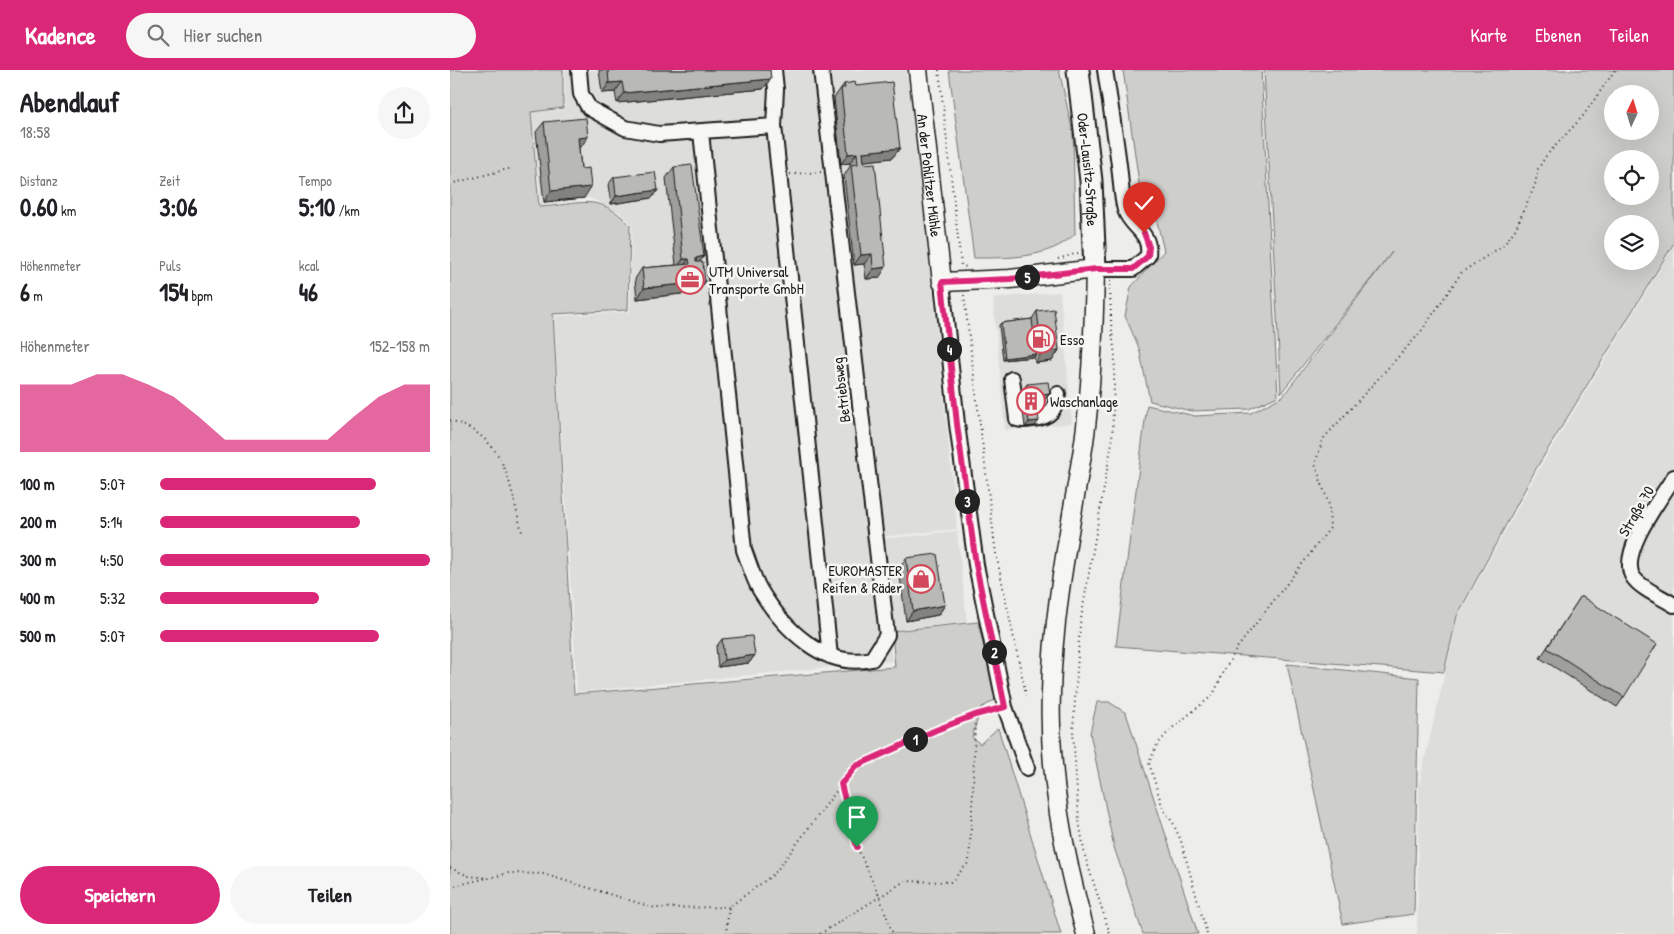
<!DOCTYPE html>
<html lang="de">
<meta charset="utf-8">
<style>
:root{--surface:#fff;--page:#f6f6f6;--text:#202124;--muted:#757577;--accent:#db2777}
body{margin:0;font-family:"Patrick Hand",sans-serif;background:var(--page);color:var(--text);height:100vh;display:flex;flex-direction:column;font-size:19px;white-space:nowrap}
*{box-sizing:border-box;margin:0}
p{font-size:16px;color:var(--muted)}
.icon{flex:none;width:28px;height:28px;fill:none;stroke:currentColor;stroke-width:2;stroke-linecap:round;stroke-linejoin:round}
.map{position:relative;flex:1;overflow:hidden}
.panel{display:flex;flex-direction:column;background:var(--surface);width:450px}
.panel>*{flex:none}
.needle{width:32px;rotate:4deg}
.buttons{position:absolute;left:1154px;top:15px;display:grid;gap:10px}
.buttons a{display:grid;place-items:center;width:55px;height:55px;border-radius:50%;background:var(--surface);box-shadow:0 5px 20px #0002;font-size:25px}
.pin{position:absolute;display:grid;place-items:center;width:42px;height:42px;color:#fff;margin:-51px -21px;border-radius:50% 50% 50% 0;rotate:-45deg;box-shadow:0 0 5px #0007}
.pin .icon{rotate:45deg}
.km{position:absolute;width:25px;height:25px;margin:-12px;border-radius:50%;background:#222;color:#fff;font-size:14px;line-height:25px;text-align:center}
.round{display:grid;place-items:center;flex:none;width:52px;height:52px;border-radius:26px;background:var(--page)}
.headline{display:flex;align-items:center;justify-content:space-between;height:85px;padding:0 20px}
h1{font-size:28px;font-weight:700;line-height:38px}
.metrics{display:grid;grid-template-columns:repeat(3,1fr);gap:8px;height:85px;padding:5px 20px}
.metrics div{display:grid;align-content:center}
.metrics b{font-size:25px;font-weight:700}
.metrics small{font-size:14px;font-weight:400}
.metrics p{font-size:14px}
.chart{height:140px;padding:10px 20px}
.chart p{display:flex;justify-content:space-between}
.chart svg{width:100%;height:90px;margin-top:5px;fill:var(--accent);opacity:.7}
.button{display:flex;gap:10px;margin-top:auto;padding:10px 20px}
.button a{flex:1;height:58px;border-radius:30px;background:var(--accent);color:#fff;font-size:20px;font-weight:700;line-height:58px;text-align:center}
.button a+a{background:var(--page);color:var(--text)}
ul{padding:0 20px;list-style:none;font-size:16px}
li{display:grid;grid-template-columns:80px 60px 1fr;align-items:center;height:38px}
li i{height:12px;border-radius:6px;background:var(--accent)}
header{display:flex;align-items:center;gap:30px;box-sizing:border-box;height:70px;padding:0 25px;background:var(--accent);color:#fff}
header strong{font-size:24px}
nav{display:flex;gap:28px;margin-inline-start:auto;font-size:18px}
.search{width:350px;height:45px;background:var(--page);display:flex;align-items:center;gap:12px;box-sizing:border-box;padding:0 18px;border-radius:28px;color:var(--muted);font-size:19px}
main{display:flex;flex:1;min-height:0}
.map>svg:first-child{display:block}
.built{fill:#ddddda}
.green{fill:#cececb;stroke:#757574;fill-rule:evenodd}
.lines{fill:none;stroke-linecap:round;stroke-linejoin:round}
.minor-casing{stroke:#1c1c1c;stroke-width:18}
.major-casing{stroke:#1c1c1c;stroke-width:21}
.highway-casing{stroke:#1c1c1c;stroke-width:25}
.path{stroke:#1c1c1c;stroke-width:2;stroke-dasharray:1 4;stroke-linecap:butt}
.minor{stroke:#f6f6f2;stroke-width:14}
.major{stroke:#f6f6f2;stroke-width:18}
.highway{stroke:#f6f6f2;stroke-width:21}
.wall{fill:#9f9f9d;stroke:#1c1c1c}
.shaded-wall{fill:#82827f;stroke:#1c1c1c}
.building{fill:#b9b9b6;stroke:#1c1c1c}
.route-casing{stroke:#fff;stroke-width:10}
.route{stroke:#db2777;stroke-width:6}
.labels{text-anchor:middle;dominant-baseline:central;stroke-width:5;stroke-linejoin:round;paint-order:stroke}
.street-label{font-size:15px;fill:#1c1c1c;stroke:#f6f6f2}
.poi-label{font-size:15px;fill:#1c1c1c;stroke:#f6f6f2;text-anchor:start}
</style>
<header>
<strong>Kadence</strong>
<div class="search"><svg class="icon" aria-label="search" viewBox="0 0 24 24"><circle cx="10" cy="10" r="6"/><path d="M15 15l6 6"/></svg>Hier suchen</div>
<nav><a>Karte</a><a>Ebenen</a><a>Teilen</a></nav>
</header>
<main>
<section class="panel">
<div class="headline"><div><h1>Abendlauf</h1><p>18:58</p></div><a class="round"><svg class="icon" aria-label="share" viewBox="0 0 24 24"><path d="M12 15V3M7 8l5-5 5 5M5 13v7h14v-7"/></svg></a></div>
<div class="metrics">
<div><p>Distanz</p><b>0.60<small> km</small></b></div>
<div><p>Zeit</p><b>3:06</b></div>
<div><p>Tempo</p><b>5:10<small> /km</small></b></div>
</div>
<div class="metrics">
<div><p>Höhenmeter</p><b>6<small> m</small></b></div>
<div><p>Puls</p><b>154<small> bpm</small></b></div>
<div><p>kcal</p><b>46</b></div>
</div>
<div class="chart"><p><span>Höhenmeter</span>152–158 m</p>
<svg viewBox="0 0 160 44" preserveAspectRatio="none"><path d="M0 44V11L10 11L20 11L30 6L40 6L50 11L60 17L70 27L80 38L90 38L100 38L110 38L120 38L130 27L140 17L150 11L160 11V44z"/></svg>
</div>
<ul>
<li><b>100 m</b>5:07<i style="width:80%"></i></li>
<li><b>200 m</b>5:14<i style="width:74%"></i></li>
<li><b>300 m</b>4:50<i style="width:100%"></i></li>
<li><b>400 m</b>5:32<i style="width:59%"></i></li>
<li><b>500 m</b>5:07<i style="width:81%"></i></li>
</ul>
<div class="button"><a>Speichern</a><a>Teilen</a></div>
</section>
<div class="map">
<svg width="1224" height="864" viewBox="0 0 1224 864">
<rect width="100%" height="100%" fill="#edede9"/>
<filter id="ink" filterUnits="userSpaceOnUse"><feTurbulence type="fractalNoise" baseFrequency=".02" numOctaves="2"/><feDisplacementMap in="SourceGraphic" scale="10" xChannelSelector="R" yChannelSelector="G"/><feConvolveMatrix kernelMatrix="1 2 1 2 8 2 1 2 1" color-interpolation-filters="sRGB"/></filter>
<g filter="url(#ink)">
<path class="built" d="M 115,0 L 461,0 L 507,459 L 430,467 L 442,591 L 127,622 L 104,246 L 180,242 L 182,155 L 169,142 L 140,128 L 91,136 L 82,42 L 115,40 Z
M 1224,176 L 1224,864 L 967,864 L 969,714 L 1008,547 L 1090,397 Z
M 610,222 L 622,353 L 555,360 L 543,228 Z
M 507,461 L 517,552 L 442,560 L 433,469 Z"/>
<path class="green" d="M 0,0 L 113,0 L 113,38 L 81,42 L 89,137 C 129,135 148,121 180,155 L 178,240 L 103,244 L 124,624 L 445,597 L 442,561 L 528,552 L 546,629 L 531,638 L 522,667 L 530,674 L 548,658 L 611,864 L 0,864 Z
M 499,0 L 609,0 L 623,63 L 625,164 C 599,189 558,188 524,188 Z
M 673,0 L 811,0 L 828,326 L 799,339 L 741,341 L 700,331 L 689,278 L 675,246 L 681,217 L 714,181 L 705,143 L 690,120 Z
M 814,0 L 1224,0 L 1224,173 L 1087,397 L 1007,546 L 994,602 L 666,576 L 697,335 L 745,346 L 801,343 L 833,326 L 942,182 L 831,323 ZM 1162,24 L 1200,24 L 1200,61 L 1162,61 ZM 1162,89 L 1200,89 L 1200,126 L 1162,126 ZM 1162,154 L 1200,154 L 1200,191 L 1162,191 Z
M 837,594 L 969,608 L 964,844 L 893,854 Z
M 647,632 L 659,632 L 676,643 L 748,864 L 693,864 L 664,777 L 640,663 Z"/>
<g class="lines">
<defs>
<path id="minor" d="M 129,0 L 131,24 L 139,38 L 175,58 L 209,64 L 324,56
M 324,0 L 326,19 L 324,56 L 380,586
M 251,62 L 294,480 C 299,493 303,508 310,520 C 333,558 374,600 422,589 L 437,565 L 371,0
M 645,199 L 683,199 L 698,186 C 701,161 682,159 675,140 C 671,125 671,110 669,95 C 665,63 660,32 655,0
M 492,212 L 507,354 L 526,495 L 555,637 L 577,698
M 562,309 L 567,349 C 572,351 577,350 583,349 C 600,347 605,341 608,324
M 1224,407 C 1211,428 1168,483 1183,507 C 1191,519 1212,527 1224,535"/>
<g id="major">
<path id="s1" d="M 468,0 L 492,212 L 560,209 L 645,199 C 644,257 642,315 634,372 C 621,455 603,538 601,623 C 598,705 614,785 636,864"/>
</g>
<g id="highway">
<path id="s2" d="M 628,0 L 641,111 L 645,199"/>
</g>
</defs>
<use href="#minor" class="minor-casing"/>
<use href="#major" class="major-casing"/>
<use href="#highway" class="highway-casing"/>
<path class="path" d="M 489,0 L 511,195 L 516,197
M 340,104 L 372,102
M 0,114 L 62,98
M 608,189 L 628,183
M 660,210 L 661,253 L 665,286 L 662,372 L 630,554 L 623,661 L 629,751 L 635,786 L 660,864
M 514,225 L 546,484 L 576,625
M 0,350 C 58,369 58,411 72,462
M 391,715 L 407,777 L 430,828 L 443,864
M 0,798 L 19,806 L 39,808 L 59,803 L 93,804 L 205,838 L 279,837
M 0,817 L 37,808
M 276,864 L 279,837 L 324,804 L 406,695 L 486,660 L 543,640
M 370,864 L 455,811 L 501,812 L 519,792 L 523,722 L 525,645
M 757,864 L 731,771 L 723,753 L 713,739 L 699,693 L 707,675 L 721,659 L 763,625 L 774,601 L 787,578 L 880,458 L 879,435 L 865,394 L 873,369 L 970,263 L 1012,202 L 1054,175 L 1066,158 L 1085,115 L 1088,99 L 1096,86 L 1133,46 L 1165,0"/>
<use href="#minor" class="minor"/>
<use href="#major" class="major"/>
<use href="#highway" class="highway"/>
</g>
<path class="wall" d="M 149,0 L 320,0 L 313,19 L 167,33 L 165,22 L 152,23 Z
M 394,14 L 406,16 L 450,78 L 442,88 L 414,91 L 429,208 L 416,209 L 414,194 L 404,195 L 394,106 L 400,96 L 400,93 L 391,94 L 384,28 Z
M 94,52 L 131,77 L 129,78 L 134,128 L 94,132 L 86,62 Z
M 224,97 L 254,186 L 249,192 L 255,212 L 248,222 L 187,229 L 185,209 L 192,198 L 226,195 L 216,108 Z
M 164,107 L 208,120 L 202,128 L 161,134 L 158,115 Z
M 587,241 L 609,280 L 602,291 L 585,293 L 584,287 L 553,290 L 549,255 L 551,253 L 582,249 Z
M 577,314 L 600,323 L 592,334 L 571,336 L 570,324 Z
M 577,337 L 585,356 L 575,357 L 573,342 Z
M 456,488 L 495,535 L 488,545 L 456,551 L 449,499 Z
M 1131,526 L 1174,627 L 1167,637 L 1090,588 Z
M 272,569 L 305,585 L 299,593 L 268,597 L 266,577 Z"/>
<path class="shaded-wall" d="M 321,9 L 313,19 L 167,33 L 174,23 Z
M 172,12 L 165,22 L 152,23 L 159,13 Z
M 138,67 L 131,77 L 120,79 L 128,68 Z
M 450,78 L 442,88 L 408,92 L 413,82 Z
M 407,83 L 400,93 L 391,94 L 398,84 Z
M 141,117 L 134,128 L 94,132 L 101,121 Z
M 208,120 L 202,128 L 161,134 L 166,126 Z
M 422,184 L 414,194 L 404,195 L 411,185 Z
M 254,186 L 246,197 L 246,188 Z
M 233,189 L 239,189 L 232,199 L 226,199 Z
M 436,197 L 429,208 L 416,209 L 423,199 Z
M 255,212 L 248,222 L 187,229 L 194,218 Z
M 609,280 L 602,291 L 585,293 L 592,282 Z
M 586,284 L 584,287 L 553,290 L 555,288 Z
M 600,323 L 592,334 L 571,336 L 578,326 Z
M 589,351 L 585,356 L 575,357 L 579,352 Z
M 495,535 L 488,545 L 456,551 L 463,541 Z
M 305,585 L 299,593 L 268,597 L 274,590 Z"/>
<path class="building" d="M 158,0 L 320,0 L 321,9 L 174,23 L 172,12 L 159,13 Z
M 405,12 L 406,16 L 442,12 L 450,78 L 413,82 L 414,94 L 425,93 L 436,197 L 423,199 L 422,184 L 411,185 L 401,95 L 408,94 L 407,83 L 398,84 L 391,18 L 395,18 L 394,14 Z
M 136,48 L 138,67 L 128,68 L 131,99 L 139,98 L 141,117 L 101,121 L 94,52 Z
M 242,95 L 254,186 L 246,188 L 246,192 L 253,192 L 255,212 L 194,218 L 192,198 L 240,194 L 239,189 L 233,189 L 224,97 Z
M 205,102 L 208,120 L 166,126 L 164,107 Z
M 604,239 L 609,280 L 592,282 L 587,241 Z
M 582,249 L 586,284 L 555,288 L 551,253 Z
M 598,312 L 600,323 L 578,326 L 577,314 Z
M 587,336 L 589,351 L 579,352 L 577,337 Z
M 487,484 L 495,535 L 463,541 L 456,488 Z
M 1131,526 L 1207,574 L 1174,627 L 1097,578 Z
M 302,566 L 305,585 L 274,590 L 272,569 Z"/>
</g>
<g class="lines" filter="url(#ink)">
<defs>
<path id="route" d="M 407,777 L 391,714 L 406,696 L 486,660 L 525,645 L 555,637 L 526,495 L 507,354 L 492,212 L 560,209 L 646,199 L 683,199 L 698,186 L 699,177 L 694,163"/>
</defs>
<use href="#route" class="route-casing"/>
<use href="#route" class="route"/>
</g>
<defs>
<symbol id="office-ring" viewBox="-11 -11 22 22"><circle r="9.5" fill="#f6f6f2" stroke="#d1495b" stroke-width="1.5"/><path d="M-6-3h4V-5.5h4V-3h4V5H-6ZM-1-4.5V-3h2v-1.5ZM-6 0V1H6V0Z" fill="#d1495b"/></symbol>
<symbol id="fuel-ring" viewBox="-11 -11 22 22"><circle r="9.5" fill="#f6f6f2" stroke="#d1495b" stroke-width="1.5"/><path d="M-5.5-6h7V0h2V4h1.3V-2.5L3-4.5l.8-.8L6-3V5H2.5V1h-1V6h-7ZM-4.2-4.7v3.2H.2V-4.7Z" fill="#d1495b"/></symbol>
<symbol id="building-ring" viewBox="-11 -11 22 22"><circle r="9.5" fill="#f6f6f2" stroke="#d1495b" stroke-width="1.5"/><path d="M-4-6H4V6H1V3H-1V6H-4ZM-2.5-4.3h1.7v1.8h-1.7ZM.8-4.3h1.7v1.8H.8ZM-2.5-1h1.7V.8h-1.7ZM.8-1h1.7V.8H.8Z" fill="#d1495b"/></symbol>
<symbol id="shop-ring" viewBox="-11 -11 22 22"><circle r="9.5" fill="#f6f6f2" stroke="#d1495b" stroke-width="1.5"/><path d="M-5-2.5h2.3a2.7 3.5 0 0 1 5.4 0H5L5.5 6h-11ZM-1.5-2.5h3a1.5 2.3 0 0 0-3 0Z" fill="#d1495b"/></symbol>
</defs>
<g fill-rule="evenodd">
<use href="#office-ring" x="224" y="194" width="32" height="32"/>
<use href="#fuel-ring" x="575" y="253" width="32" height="32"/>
<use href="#building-ring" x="565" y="315" width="32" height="32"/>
<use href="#shop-ring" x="455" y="493" width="32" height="32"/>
</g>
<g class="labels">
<g class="street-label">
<text stroke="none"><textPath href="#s2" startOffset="100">Oder-Lausitz-Straße</textPath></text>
<text stroke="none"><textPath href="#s1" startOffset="106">An der Pohlitzer Mühle</textPath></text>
<text transform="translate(391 320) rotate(-97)">Betriebsweg</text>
<text transform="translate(1186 441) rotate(-60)">Straße 70</text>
</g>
<g class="poi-label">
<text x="259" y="201">UTM Universal<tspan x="259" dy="17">Transporte GmbH</tspan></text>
<text x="610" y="269">Esso</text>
<text x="600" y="331">Waschanlage</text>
<text x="452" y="500" text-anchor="end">EUROMASTER<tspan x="452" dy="17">Reifen &amp; Räder</tspan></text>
</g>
</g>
</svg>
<div class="buttons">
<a><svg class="needle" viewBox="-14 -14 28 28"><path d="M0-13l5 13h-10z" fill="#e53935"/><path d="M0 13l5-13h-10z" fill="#757577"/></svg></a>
<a><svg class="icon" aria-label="locate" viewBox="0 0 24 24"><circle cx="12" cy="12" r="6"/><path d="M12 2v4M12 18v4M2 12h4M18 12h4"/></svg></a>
<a><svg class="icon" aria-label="layers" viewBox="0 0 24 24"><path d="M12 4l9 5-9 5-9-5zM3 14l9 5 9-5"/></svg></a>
</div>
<div class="pin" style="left:407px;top:777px;background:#1e9e55"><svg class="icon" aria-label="arrive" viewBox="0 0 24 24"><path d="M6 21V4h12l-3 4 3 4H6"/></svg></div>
<div class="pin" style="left:694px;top:163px;background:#d93025"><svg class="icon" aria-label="check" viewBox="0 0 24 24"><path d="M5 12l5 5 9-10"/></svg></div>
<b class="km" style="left:465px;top:669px">1</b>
<b class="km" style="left:544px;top:582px">2</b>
<b class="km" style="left:517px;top:431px">3</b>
<b class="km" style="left:499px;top:279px">4</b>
<b class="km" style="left:577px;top:207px">5</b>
</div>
</main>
